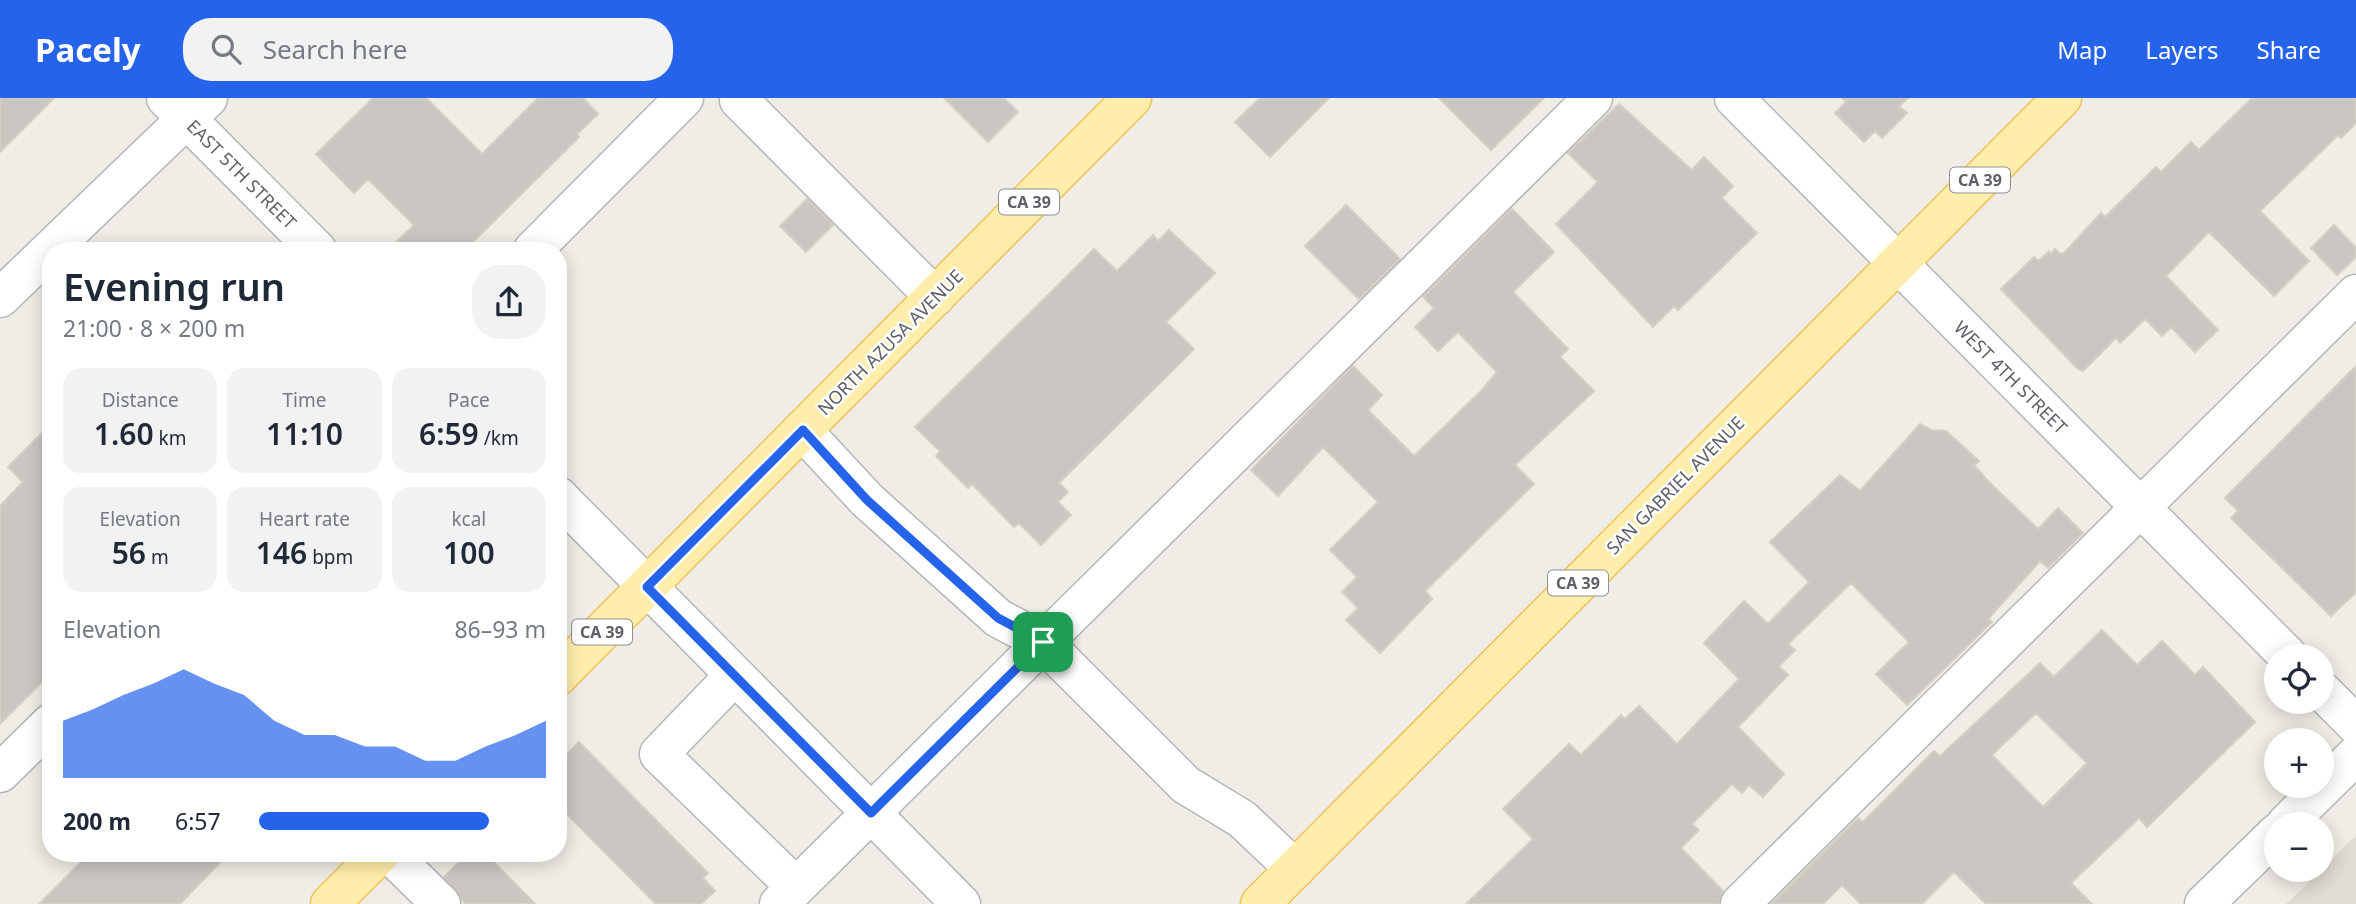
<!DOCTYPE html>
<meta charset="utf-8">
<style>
:root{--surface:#fff;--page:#f2f2f3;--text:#1f2937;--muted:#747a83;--accent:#2563eb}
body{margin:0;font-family:"Noto Sans",sans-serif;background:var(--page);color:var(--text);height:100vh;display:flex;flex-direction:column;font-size:26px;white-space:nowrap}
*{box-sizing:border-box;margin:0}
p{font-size:23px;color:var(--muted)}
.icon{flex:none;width:38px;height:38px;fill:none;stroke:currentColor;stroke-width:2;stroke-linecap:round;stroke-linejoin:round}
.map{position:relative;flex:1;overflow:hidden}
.drawer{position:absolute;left:42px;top:144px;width:525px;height:620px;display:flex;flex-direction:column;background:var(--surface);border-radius:28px;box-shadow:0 4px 18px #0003}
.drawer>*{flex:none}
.controls{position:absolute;left:2264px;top:546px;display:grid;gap:14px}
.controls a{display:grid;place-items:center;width:70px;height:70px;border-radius:50%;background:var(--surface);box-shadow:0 4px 18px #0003;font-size:35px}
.pin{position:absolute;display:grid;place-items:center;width:60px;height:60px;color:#fff;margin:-30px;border-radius:14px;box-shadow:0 4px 10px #0006}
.round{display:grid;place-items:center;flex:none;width:74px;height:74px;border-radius:28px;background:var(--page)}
.head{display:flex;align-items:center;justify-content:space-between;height:119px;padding:0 21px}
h1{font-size:38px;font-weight:600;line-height:52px}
.figures{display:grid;grid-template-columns:repeat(3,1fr);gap:10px;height:119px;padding:7px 21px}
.figures div{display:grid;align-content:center;border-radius:18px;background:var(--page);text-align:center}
.figures b{font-size:30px;font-weight:600}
.figures small{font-size:19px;font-weight:400}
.figures p{font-size:19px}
.chart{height:196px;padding:14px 21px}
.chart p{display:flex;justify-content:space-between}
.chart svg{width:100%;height:126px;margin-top:7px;fill:var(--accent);opacity:.7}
ul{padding:0 21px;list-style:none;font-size:23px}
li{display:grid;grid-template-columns:112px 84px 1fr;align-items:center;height:52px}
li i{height:18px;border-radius:9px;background:var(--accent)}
header{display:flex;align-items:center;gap:42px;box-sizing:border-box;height:98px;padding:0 35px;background:var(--accent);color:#fff}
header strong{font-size:33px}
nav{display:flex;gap:38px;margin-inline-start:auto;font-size:24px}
.search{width:490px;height:63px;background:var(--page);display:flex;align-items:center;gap:18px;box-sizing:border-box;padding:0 24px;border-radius:28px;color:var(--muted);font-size:26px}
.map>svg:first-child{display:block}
.education{fill:#dfdcd3}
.building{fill:#cac7c2;stroke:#d4cec3;stroke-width:2;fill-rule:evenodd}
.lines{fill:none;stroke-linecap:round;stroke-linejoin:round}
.minor-casing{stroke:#b3b6ba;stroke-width:41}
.major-casing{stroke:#f1c25c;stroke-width:41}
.minor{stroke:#fff;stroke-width:38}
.major{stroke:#ffeeab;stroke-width:38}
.route-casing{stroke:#fff;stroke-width:14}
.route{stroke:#2563eb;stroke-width:9}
.labels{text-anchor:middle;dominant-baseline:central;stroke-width:5;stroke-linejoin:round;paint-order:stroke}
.shield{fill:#fff;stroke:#8e9094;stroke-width:2}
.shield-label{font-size:16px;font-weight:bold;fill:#5d6166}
.street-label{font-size:18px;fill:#5d6166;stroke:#fff}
</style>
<header>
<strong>Pacely</strong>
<div class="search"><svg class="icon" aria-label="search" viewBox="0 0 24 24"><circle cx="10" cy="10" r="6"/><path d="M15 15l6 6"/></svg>Search here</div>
<nav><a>Map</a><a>Layers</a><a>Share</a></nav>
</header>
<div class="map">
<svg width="2356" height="806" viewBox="0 0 2356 806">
<rect width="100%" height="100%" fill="#efede5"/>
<path class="education" d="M 2356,737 L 2356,806 L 2286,806 L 2322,772 Z"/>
<path class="building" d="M 0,0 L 54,0 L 0,54 Z
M 373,0 L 426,0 L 482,56 L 538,0 L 583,0 L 598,16 L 577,36 L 579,39 L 465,152 L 388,152 L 414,127 L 368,81 L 354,95 L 316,56 Z
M 944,0 L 1004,0 L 1018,14 L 988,44 Z
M 1260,0 L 1329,0 L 1270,59 L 1235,24 Z
M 1439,0 L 1544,0 L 1491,52 Z
M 1842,0 L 1908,0 L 1899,8 L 1907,15 L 1882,40 L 1875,33 L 1864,44 L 1835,15 L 1846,4 Z
M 2252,0 L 2356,0 L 2356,25 L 2341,40 L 2338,37 L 2260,113 L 2309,163 L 2274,198 L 2209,134 L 2166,178 L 2218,232 L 2195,254 L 2171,229 L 2162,238 L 2145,221 L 2120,245 L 2116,240 L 2083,273 L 2078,271 L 2001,191 L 2034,159 L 2039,163 L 2049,153 L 2051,156 L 2055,151 L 2060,156 L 2064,155 L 2101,115 L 2105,119 L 2156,69 L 2161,74 L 2191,44 L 2199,52 Z
M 1619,6 L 1692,72 L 1704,59 L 1733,88 L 1722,100 L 1757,135 L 1678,212 L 1674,208 L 1653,229 L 1556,126 L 1598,84 L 1568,55 Z
M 807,101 L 833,127 L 806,154 L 780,128 Z
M 1346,107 L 1400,161 L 1359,201 L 1305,148 Z
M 1512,111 L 1554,154 L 1513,194 L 1568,251 L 1560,259 L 1594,293 L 1515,367 L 1534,386 L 1425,493 L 1432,501 L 1380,555 L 1346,522 L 1358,510 L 1342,494 L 1357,479 L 1330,452 L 1378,404 L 1323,349 L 1278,398 L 1251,372 L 1353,268 L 1382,297 L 1368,312 L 1414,358 L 1481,293 L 1497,274 L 1458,234 L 1438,253 L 1415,229 L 1434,210 L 1423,199 Z
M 2334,127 L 2356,150 L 2356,159 L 2337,177 L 2311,150 Z
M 1169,132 L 1215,175 L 1166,224 L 1194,251 L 1059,385 L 1068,394 L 1058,404 L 1071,417 L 1041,447 L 1019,425 L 1014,429 L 972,386 L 968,390 L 936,358 L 940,353 L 915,329 L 1094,151 L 1117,173 L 1153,137 L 1158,143 Z
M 2356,268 L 2356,494 L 2331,518 L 2231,420 L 2238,413 L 2225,400 Z
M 51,326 L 51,575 L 0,626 L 0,408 L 23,384 L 8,369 Z
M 1920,326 L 1931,332 L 1946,333 L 1979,363 L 1974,367 L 1988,383 L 2038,431 L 2058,410 L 2083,435 L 2048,470 L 2040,463 L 1988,521 L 1992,524 L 1907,607 L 1876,576 L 1909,544 L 1851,485 L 1788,546 L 1795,552 L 1779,568 L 1788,577 L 1738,629 L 1784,676 L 1763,699 L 1749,687 L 1742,695 L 1732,686 L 1692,726 L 1699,732 L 1681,750 L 1723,793 L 1719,806 L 1466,806 L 1533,741 L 1503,711 L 1569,646 L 1581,657 L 1621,617 L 1625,621 L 1639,608 L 1677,646 L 1739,581 L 1704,545 L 1744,503 L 1768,526 L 1809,484 L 1770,444 L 1840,377 L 1860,393 Z
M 2102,532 L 2137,567 L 2162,543 L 2195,577 L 2203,569 L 2255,624 L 2147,729 L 2139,720 L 2071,785 L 2092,806 L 1986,806 L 1954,774 L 1922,806 L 1861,806 L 1842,787 L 1823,806 L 1771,806 L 1858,720 L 1863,724 L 1934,653 L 1940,658 L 2040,565 L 2054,579 ZM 2036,615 L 2087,665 L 2043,709 L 1992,657 Z
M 579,644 L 708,775 L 703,780 L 715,793 L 701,806 L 656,806 L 558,707 L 558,665 Z
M 91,754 L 230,754 L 180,806 L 39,806 Z
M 469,754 L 484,754 L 535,806 L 465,806 L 444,779 Z"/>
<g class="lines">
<defs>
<path id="minor" d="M 166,0 L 317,152
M 1734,0 L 2288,558
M 739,2 L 935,199
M 533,152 L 684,0
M 0,200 L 208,0
M 802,332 L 867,402 L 998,520 L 1043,544 L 1186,687 L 1242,721 L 1295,771
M 558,398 L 961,806
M 734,578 L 659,656 L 796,789
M 2322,593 L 2356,627
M 0,675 L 51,625
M 2286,726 L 2356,657
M 388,754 L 441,806
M 779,806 L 1593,0
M 1740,806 L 2356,196
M 2204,806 L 2277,735"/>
<path id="major" d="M 558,578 L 1132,0
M 330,806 L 382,754
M 1260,806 L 2062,0"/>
</defs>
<use href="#minor" class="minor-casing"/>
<use href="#major" class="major-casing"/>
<use href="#minor" class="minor"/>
<use href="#major" class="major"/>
</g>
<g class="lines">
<defs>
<path id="route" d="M 803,332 L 867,402 L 998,520 L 1043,544 L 871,715 L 647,489 Z"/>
</defs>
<use href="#route" class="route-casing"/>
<use href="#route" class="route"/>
</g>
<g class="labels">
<g class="shield">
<rect x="1950" y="69.5" width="60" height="25" rx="5"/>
<rect x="999" y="91.5" width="60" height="25" rx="5"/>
<rect x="1548" y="472.5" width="60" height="25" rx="5"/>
<rect x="572" y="521.5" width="60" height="25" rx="5"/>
</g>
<g class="shield-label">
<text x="1980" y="82">CA 39</text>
<text x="1029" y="104">CA 39</text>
<text x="1578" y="485">CA 39</text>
<text x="602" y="534">CA 39</text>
</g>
<g class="street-label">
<text transform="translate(242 76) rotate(45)">EAST 5TH STREET</text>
<text transform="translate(890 244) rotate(-45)">NORTH AZUSA AVENUE</text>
<text transform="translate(2011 279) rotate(45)">WEST 4TH STREET</text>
<text transform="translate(1675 387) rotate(-45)">SAN GABRIEL AVENUE</text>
</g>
</g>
</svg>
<div class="controls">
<a><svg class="icon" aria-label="locate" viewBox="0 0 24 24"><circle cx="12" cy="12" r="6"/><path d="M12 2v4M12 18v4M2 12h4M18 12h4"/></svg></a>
<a>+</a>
<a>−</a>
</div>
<div class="pin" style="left:1043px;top:544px;background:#1e9e55"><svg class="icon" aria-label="arrive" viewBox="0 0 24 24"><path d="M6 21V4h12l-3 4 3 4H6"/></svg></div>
<section class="drawer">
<div class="head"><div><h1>Evening run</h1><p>21:00 · 8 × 200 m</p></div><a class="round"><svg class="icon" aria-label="share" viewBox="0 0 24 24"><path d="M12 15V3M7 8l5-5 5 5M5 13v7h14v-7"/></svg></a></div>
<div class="figures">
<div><p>Distance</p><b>1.60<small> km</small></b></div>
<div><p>Time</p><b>11:10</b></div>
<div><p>Pace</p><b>6:59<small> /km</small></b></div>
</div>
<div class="figures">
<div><p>Elevation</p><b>56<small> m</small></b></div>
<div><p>Heart rate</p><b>146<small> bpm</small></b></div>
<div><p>kcal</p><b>100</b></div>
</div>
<div class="chart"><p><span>Elevation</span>86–93 m</p>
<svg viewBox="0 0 160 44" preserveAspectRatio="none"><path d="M0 44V24L10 20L20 15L30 11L40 6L50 11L60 15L70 24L80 29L90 29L100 33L110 33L120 38L130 38L140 33L150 29L160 24V44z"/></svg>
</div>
<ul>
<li><b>200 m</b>6:57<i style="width:80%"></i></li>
</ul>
</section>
</div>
